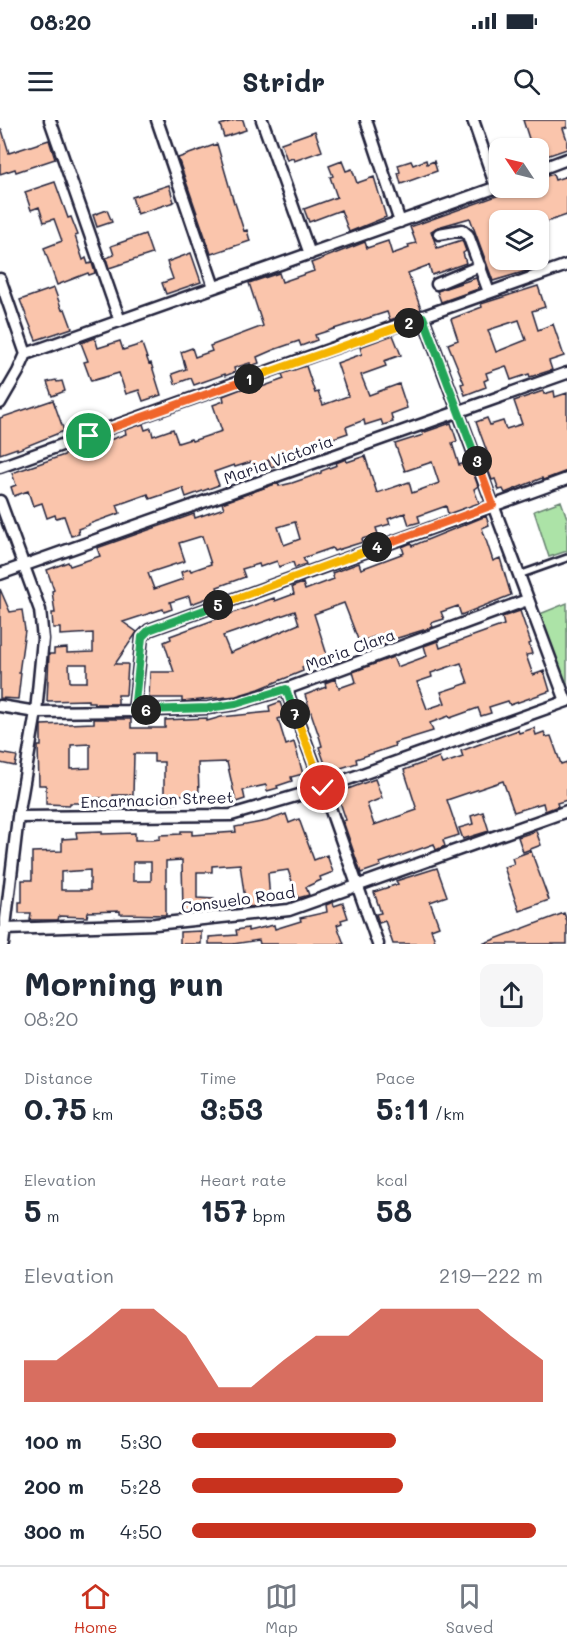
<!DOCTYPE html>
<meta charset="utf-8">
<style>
:root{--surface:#fff;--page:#f6f6f7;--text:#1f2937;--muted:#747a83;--line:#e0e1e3;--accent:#c8321e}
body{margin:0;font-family:Mali,sans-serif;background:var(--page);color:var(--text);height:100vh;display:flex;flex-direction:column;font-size:22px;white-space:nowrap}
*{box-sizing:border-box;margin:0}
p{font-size:20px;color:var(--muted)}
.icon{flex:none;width:33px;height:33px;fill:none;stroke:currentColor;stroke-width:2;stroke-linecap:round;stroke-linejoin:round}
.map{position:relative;height:824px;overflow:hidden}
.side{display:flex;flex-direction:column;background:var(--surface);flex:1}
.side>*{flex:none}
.needle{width:39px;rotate:305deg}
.buttons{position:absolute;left:489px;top:18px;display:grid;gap:12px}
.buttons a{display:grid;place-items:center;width:60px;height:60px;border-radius:12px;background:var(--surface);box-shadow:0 2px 4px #0004;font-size:30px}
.pin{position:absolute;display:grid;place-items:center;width:51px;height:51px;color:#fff;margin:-26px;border:3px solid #fff;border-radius:50%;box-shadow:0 2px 6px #0007}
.km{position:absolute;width:30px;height:30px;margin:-15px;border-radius:50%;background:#222;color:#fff;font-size:16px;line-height:30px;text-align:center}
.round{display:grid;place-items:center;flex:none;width:63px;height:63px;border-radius:12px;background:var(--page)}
.overview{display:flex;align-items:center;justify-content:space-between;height:102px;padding:0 24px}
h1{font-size:33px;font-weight:800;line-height:45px}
.metrics{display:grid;grid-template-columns:repeat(3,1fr);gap:9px;height:102px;padding:6px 24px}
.metrics div{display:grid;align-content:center}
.metrics b{font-size:30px;font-weight:800}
.metrics small{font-size:16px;font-weight:400}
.metrics p{font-size:16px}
.chart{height:168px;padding:12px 24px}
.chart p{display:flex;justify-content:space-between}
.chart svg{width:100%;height:108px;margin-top:6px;fill:var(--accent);opacity:.7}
ul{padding:0 24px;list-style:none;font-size:20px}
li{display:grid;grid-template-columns:96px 72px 1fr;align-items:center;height:45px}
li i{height:15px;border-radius:8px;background:var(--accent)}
.status{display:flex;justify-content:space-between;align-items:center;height:42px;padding:0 30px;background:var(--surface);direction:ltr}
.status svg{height:16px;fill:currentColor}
header{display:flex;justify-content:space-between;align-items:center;height:78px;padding:0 24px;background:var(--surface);font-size:27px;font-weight:800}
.tabs{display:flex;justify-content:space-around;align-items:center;height:84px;border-top:2px solid var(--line);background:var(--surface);font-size:16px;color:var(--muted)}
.tabs a{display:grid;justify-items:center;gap:3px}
.tabs .selected{color:var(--accent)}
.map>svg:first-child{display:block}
.green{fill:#ace3a7;stroke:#678271;stroke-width:1.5}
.building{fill:#fac5ac;stroke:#22223b;stroke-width:1.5;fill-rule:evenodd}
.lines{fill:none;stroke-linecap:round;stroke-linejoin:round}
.service-casing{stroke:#22223b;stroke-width:10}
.minor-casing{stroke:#22223b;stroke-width:15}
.service{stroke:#fff;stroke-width:5}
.minor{stroke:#fff;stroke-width:10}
.split-1-casing{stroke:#fff;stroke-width:12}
.split-2-casing{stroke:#fff;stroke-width:12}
.split-3-casing{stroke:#fff;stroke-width:12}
.split-4-casing{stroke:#fff;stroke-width:12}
.split-5-casing{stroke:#fff;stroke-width:12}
.split-6-casing{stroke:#fff;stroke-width:12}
.split-7-casing{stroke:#fff;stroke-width:12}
.split-8-casing{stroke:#fff;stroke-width:12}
.split-1{stroke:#f0652b;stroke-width:8}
.split-2{stroke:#f5b400;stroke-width:8}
.split-3{stroke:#22a559;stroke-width:8}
.split-4{stroke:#f0652b;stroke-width:8}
.split-5{stroke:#f5b400;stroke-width:8}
.split-6{stroke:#22a559;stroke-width:8}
.split-7{stroke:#22a559;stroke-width:8}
.split-8{stroke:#f5b400;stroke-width:8}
.labels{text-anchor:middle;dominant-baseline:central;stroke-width:6;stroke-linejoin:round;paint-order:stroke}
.street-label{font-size:16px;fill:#22223b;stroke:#fff}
</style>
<div class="status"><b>08:20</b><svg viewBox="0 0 49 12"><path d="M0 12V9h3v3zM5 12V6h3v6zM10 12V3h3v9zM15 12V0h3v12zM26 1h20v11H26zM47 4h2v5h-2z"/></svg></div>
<header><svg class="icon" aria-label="menu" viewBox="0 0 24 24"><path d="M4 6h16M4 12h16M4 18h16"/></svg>Stridr<svg class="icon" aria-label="search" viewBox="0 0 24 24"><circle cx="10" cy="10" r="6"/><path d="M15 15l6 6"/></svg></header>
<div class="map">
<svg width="567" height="824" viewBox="0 0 567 824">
<rect width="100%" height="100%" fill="#fff"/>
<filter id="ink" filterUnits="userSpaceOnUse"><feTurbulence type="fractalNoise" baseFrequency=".0167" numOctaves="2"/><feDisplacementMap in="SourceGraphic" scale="12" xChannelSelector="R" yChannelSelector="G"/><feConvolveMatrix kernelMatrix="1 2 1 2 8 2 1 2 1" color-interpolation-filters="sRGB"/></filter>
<g filter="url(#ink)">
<path class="green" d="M 561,381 L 567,398 L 567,431 L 549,437 L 534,391 Z
M 567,483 L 567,578 L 535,496 Z"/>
<path class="building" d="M 235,0 L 243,0 L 246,10 L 224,17 L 220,5 Z
M 523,0 L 567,0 L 567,7 L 563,8 L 567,20 L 567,29 L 538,39 L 538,28 L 532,28 Z
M 0,10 L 2,10 L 9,33 L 49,20 L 55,39 L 16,52 L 15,49 L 0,54 Z
M 315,11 L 322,31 L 294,41 L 293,38 L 287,40 L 281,23 Z
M 217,24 L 234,83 L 235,83 L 244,111 L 247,110 L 250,121 L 211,134 L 178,38 Z
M 426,40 L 427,44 L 434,41 L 437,51 L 401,64 L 398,53 L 400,52 L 398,45 L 411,41 L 413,45 Z
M 342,41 L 346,51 L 352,49 L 357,63 L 374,57 L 386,97 L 349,112 L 341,90 L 309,102 L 304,89 L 337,77 L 330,57 L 333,56 L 329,46 Z
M 553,54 L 555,60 L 567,56 L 567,95 L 538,105 L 538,100 L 500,100 L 500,140 L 527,140 L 530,150 L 493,161 L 470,98 L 438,107 L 431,111 L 437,128 L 462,120 L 466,131 L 463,133 L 466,143 L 432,155 L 429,145 L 408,153 L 421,189 L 390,200 L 387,192 L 315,215 L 317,220 L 301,226 L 299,221 L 273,230 L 257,237 L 259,243 L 251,246 L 250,243 L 234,248 L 235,252 L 225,256 L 225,254 L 194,265 L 191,258 L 175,264 L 172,254 L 186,249 L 181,232 L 192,228 L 195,237 L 212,231 L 210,226 L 263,206 L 249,163 L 279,153 L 282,162 L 314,151 L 311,143 L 365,122 L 367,128 L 388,121 L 392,134 L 409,128 L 408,125 L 416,123 L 410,107 L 519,68 L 538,68 L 538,59 Z
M 55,62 L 68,98 L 71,97 L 78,115 L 75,116 L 83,140 L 86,138 L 88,144 L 92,143 L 95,153 L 89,155 L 88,153 L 57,165 L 44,128 L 62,121 L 54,99 L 44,102 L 39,87 L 31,90 L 25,72 Z
M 169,65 L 174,82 L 137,94 L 132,77 Z
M 107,90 L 112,102 L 97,107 L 93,95 Z
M 145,114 L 152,134 L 109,148 L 106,138 L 114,135 L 111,126 Z
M 191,133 L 201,162 L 166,174 L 162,163 L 173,159 L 167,142 Z
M 476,158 L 479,166 L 478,169 L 441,182 L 437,171 Z
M 538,166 L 545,187 L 532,191 L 538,210 L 553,204 L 564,236 L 549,241 L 552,250 L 530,257 L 529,254 L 511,260 L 506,246 L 486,253 L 488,259 L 484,261 L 486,267 L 465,275 L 461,264 L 464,263 L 448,224 L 458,220 L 451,199 L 482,187 L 481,184 ZM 519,200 L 526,220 L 496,232 L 488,210 Z
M 54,168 L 62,190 L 65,189 L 72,208 L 36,220 L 20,180 Z
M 393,215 L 401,235 L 384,241 L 386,246 L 361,255 L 369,275 L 399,264 L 407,288 L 391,294 L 393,302 L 383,305 L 381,300 L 365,305 L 364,300 L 346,307 L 348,313 L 304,328 L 306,332 L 279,341 L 280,344 L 271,347 L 269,340 L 252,346 L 251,342 L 235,347 L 234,345 L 214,352 L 219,365 L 186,377 L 183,368 L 150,379 L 148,374 L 117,385 L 120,393 L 89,404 L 89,405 L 78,409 L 79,414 L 71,416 L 64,396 L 56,398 L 55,395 L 47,398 L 42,383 L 33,386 L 28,371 L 14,376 L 11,367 L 16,365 L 12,353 L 70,333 L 69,331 L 79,327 L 82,335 L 100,328 L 99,326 L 105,324 L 104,322 L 126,314 L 125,310 L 143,304 L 145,310 L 151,308 L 153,316 L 173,309 L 178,323 L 191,319 L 192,321 L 222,311 L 213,285 L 224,281 L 223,276 L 257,263 L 259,268 L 284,259 L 282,254 L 306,246 L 315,273 L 318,272 L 323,285 L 348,276 L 337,243 L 362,234 L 360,227 Z
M 95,218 L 98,228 L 120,221 L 123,230 L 142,224 L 149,244 L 151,243 L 161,275 L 143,281 L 139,270 L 126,274 L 119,253 L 91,261 L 84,242 L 88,241 L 81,223 Z
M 56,260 L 57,262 L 62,261 L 65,271 L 52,276 L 47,262 Z
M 543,271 L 544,274 L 554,271 L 555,277 L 567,273 L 567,351 L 543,360 L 542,358 L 505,373 L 503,369 L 499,370 L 495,359 L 492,360 L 484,339 L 489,337 L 476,302 L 487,298 L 490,305 L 503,301 L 506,309 L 522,304 L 514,281 Z
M 53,280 L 64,311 L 17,330 L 17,328 L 0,334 L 0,298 Z
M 451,303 L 457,321 L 452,323 L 459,345 L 467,342 L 468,345 L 470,344 L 478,366 L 474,369 L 479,383 L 448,394 L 446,386 L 418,396 L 420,402 L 409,405 L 405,393 L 388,399 L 390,404 L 376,408 L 378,414 L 362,419 L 363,422 L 334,431 L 332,428 L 303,438 L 306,444 L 295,448 L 293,442 L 279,447 L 277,441 L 260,447 L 259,444 L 242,449 L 245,457 L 217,467 L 219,474 L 191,484 L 189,476 L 170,482 L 172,489 L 164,492 L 163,489 L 123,502 L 137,512 L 115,544 L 128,544 L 126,575 L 118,575 L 118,584 L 94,584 L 94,582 L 88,582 L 88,580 L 47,581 L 49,534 L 54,534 L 54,529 L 67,528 L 67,533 L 93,532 L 93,513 L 60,515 L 60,508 L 53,508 L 52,493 L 55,493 L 52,471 L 54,470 L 47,450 L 68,442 L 70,446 L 100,436 L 97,428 L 194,394 L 195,398 L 224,388 L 222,383 L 278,363 L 279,366 L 292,363 L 321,353 L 321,351 L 337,345 L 336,343 L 346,339 L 347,342 L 365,336 L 377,373 L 409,362 L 412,373 L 439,363 L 432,342 L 405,351 L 395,324 L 423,315 L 422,313 ZM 295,402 L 300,419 L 284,425 L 278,407 ZM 202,416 L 211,444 L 191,451 L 190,449 L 181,452 L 183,459 L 154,469 L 148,453 L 185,441 L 179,423 ZM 69,544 L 87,544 L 87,562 L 70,562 Z
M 486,396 L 489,405 L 482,408 L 493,441 L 500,438 L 511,475 L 461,495 L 458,486 L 441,492 L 444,499 L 431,503 L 433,507 L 388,521 L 389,523 L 380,526 L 377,516 L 359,522 L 344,483 L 314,494 L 328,538 L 302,547 L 303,551 L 259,569 L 236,576 L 182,582 L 182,578 L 149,578 L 150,552 L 174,552 L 164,522 L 171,519 L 170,516 L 274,478 L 275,481 L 294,474 L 292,467 L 303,463 L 305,470 L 334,459 L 332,453 L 359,443 L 361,449 L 404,433 L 402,427 L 411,423 L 412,426 ZM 295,491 L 299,504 L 230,533 L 223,516 Z
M 0,469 L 10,492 L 22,490 L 25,510 L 19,553 L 21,553 L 18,579 L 0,578 Z
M 520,491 L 531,523 L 529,524 L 532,534 L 526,535 L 533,555 L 544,551 L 550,571 L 510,585 L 508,581 L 489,587 L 491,593 L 481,596 L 478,588 L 450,598 L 449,596 L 430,603 L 433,611 L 394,623 L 395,626 L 356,639 L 357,643 L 328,652 L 319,627 L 322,626 L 320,619 L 305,575 L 326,567 L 325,563 L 335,559 L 339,568 L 356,562 L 353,552 L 393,537 L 397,547 L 427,536 L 424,526 L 438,521 L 440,528 L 487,511 L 504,505 L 502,497 ZM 461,543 L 468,563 L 441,572 L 445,583 L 427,589 L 417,562 L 432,557 L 431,553 Z
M 280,582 L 285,596 L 278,599 L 286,625 L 294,622 L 303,654 L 291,657 L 292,661 L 277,666 L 278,668 L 267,671 L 266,665 L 243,670 L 245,679 L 236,682 L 227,642 L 198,643 L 199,674 L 177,675 L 177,683 L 164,684 L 164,642 L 154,642 L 154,634 L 134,634 L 133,675 L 113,675 L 113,685 L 103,685 L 103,678 L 82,678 L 82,683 L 70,683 L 70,685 L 46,684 L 46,665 L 39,665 L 38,626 L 41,626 L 41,605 L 94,603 L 94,599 L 131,599 L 131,608 L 165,608 L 165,600 L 207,598 L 207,601 L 221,597 L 270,592 L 269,586 ZM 90,624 L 90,648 L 71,649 L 71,625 Z
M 534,608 L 536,615 L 544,612 L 546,617 L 551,616 L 561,644 L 567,642 L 567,680 L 557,683 L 558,686 L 545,691 L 543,683 L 514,692 L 503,661 L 447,680 L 459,715 L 443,720 L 445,726 L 436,730 L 434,724 L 380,743 L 381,746 L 361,753 L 343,701 L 346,700 L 337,673 L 375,659 L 382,678 L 367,684 L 374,705 L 417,690 L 404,650 L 439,637 L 442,644 L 463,637 L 461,631 L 518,610 L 519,613 Z
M 0,633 L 17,636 L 15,646 L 0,643 Z
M 483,692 L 489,711 L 463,719 L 459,708 L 473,704 L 471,696 Z
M 286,694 L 289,703 L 299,699 L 314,740 L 327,735 L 333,752 L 320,757 L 321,760 L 306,767 L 309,775 L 298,778 L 288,750 L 268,753 L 270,782 L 260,783 L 260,786 L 246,787 L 240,744 L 212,746 L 212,752 L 197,752 L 197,778 L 214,779 L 214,790 L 183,792 L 182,740 L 166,741 L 166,795 L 120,794 L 120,791 L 88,792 L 87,797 L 59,796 L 58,800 L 30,800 L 31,793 L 19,793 L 19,782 L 22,782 L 22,760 L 32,760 L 32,732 L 62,731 L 62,719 L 77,718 L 76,712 L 102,711 L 102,714 L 135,713 L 135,720 L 152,720 L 160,719 L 160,715 L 181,714 L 181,711 L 192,711 L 192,715 L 236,712 L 235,707 L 267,701 ZM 133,742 L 151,742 L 151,761 L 133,761 ZM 90,750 L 90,770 L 61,770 L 61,752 Z
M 536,711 L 541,725 L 523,732 L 518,717 Z
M 531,731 L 549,780 L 519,791 L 504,747 L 514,744 L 512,738 Z
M 437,748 L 447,776 L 430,782 L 439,806 L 431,809 L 436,824 L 393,824 L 385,801 L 379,803 L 376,794 L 381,793 L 374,772 L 398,764 L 396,761 Z
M 333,782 L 334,786 L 343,783 L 348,798 L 341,800 L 342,803 L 337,805 L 344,824 L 260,824 L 259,820 L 233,824 L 209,824 L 209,817 L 237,815 L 236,810 L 248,808 L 248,811 L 274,805 L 275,809 L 301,801 L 300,798 L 327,792 L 326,785 Z
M 564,793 L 567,801 L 567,824 L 482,824 Z
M 201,811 L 201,824 L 180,824 L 180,812 Z"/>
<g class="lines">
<defs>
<path id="service" d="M 519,455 L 567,438"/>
<path id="minor" d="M 50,0 L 120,201
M 157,0 L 214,167
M 262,0 L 310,134
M 366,0 L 400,102
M 473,0 L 496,67
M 538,50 L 567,39
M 439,114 L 462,110 L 468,115 L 489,172
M 0,159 L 26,234
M 437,164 L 480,146
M 423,197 L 566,581
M 26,234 L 500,66
M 0,283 L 18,252 L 26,234
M 0,347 L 567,145
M 0,381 L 40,490 L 43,519 L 36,592 L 18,697 L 3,824
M 0,454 L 567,253
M 286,569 L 323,668 L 378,824
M 0,586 L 36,592 L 134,591 L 208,588 L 235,584 L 286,569 L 527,480
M 134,591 L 142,517 L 149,510 L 567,359
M 18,697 L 231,695 L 323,668 L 567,581
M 5,809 L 155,804 L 289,790 L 567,691"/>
</defs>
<use href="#service" class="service-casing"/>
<use href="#minor" class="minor-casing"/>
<use href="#service" class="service"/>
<use href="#minor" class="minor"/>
</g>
</g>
<g class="lines" filter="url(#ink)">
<defs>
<path id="split-1" d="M 89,316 L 249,259"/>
<path id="split-2" d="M 249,259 L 409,203"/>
<path id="split-3" d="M 409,203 L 423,197 L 477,341"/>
<path id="split-4" d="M 377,427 L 493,385 L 477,341"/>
<path id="split-5" d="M 218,485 L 377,427"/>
<path id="split-6" d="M 146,590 L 134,591 L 142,517 L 149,510 L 218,485"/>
<path id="split-7" d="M 146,590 L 208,588 L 236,584 L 286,569 L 295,594"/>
<path id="split-8" d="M 295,594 L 323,668"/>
</defs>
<use href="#split-1" class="split-1-casing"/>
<use href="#split-2" class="split-2-casing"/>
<use href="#split-3" class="split-3-casing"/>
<use href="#split-4" class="split-4-casing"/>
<use href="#split-5" class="split-5-casing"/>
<use href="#split-6" class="split-6-casing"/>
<use href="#split-7" class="split-7-casing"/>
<use href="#split-8" class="split-8-casing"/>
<use href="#split-1" class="split-1"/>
<use href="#split-2" class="split-2"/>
<use href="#split-3" class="split-3"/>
<use href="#split-4" class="split-4"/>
<use href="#split-5" class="split-5"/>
<use href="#split-6" class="split-6"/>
<use href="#split-7" class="split-7"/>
<use href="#split-8" class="split-8"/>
</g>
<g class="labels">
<g class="street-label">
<text transform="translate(278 339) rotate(-20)">Maria Victoria</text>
<text transform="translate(350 529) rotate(-20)">Maria Clara</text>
<text transform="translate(157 679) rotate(-2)">Encarnacion Street</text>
<text transform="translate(238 779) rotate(-8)">Consuelo Road</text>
</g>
</g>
</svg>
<div class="buttons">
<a><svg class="needle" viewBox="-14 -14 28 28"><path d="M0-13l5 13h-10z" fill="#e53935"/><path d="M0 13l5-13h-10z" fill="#747a83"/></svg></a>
<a><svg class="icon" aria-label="layers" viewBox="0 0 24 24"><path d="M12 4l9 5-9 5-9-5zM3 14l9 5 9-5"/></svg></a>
</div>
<div class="pin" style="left:89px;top:316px;background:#1e9e55"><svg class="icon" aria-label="arrive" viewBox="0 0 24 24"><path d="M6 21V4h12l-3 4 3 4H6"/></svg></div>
<div class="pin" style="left:323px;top:668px;background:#d93025"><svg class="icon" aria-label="check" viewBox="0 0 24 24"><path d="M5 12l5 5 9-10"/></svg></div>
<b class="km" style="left:249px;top:259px">1</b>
<b class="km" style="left:409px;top:203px">2</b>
<b class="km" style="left:477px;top:341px">3</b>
<b class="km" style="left:377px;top:427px">4</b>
<b class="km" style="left:218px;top:485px">5</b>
<b class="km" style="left:146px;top:590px">6</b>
<b class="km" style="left:295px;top:594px">7</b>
</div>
<section class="side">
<div class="overview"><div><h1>Morning run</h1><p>08:20</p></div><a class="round"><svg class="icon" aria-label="share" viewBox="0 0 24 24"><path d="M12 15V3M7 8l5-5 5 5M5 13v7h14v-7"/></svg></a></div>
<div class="metrics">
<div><p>Distance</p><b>0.75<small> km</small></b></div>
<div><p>Time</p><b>3:53</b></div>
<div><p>Pace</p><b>5:11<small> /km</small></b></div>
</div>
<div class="metrics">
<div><p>Elevation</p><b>5<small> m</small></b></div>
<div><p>Heart rate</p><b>157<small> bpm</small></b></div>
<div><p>kcal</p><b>58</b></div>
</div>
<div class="chart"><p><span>Elevation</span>219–222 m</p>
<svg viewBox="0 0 160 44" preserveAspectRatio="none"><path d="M0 44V27L10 27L20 17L30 6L40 6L50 17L60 38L70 38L80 27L90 17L100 17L110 6L120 6L130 6L140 6L150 17L160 27V44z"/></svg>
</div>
<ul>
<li><b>100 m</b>5:30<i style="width:58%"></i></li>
<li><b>200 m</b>5:28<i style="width:60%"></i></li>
<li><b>300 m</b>4:50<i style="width:98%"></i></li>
</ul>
</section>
<nav class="tabs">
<a class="selected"><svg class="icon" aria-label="home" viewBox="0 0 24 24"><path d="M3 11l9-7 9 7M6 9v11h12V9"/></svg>Home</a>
<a><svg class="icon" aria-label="map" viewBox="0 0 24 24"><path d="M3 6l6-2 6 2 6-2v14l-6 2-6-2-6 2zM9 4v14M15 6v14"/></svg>Map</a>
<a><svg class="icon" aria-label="saved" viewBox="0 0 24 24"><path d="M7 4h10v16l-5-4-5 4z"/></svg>Saved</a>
</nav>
